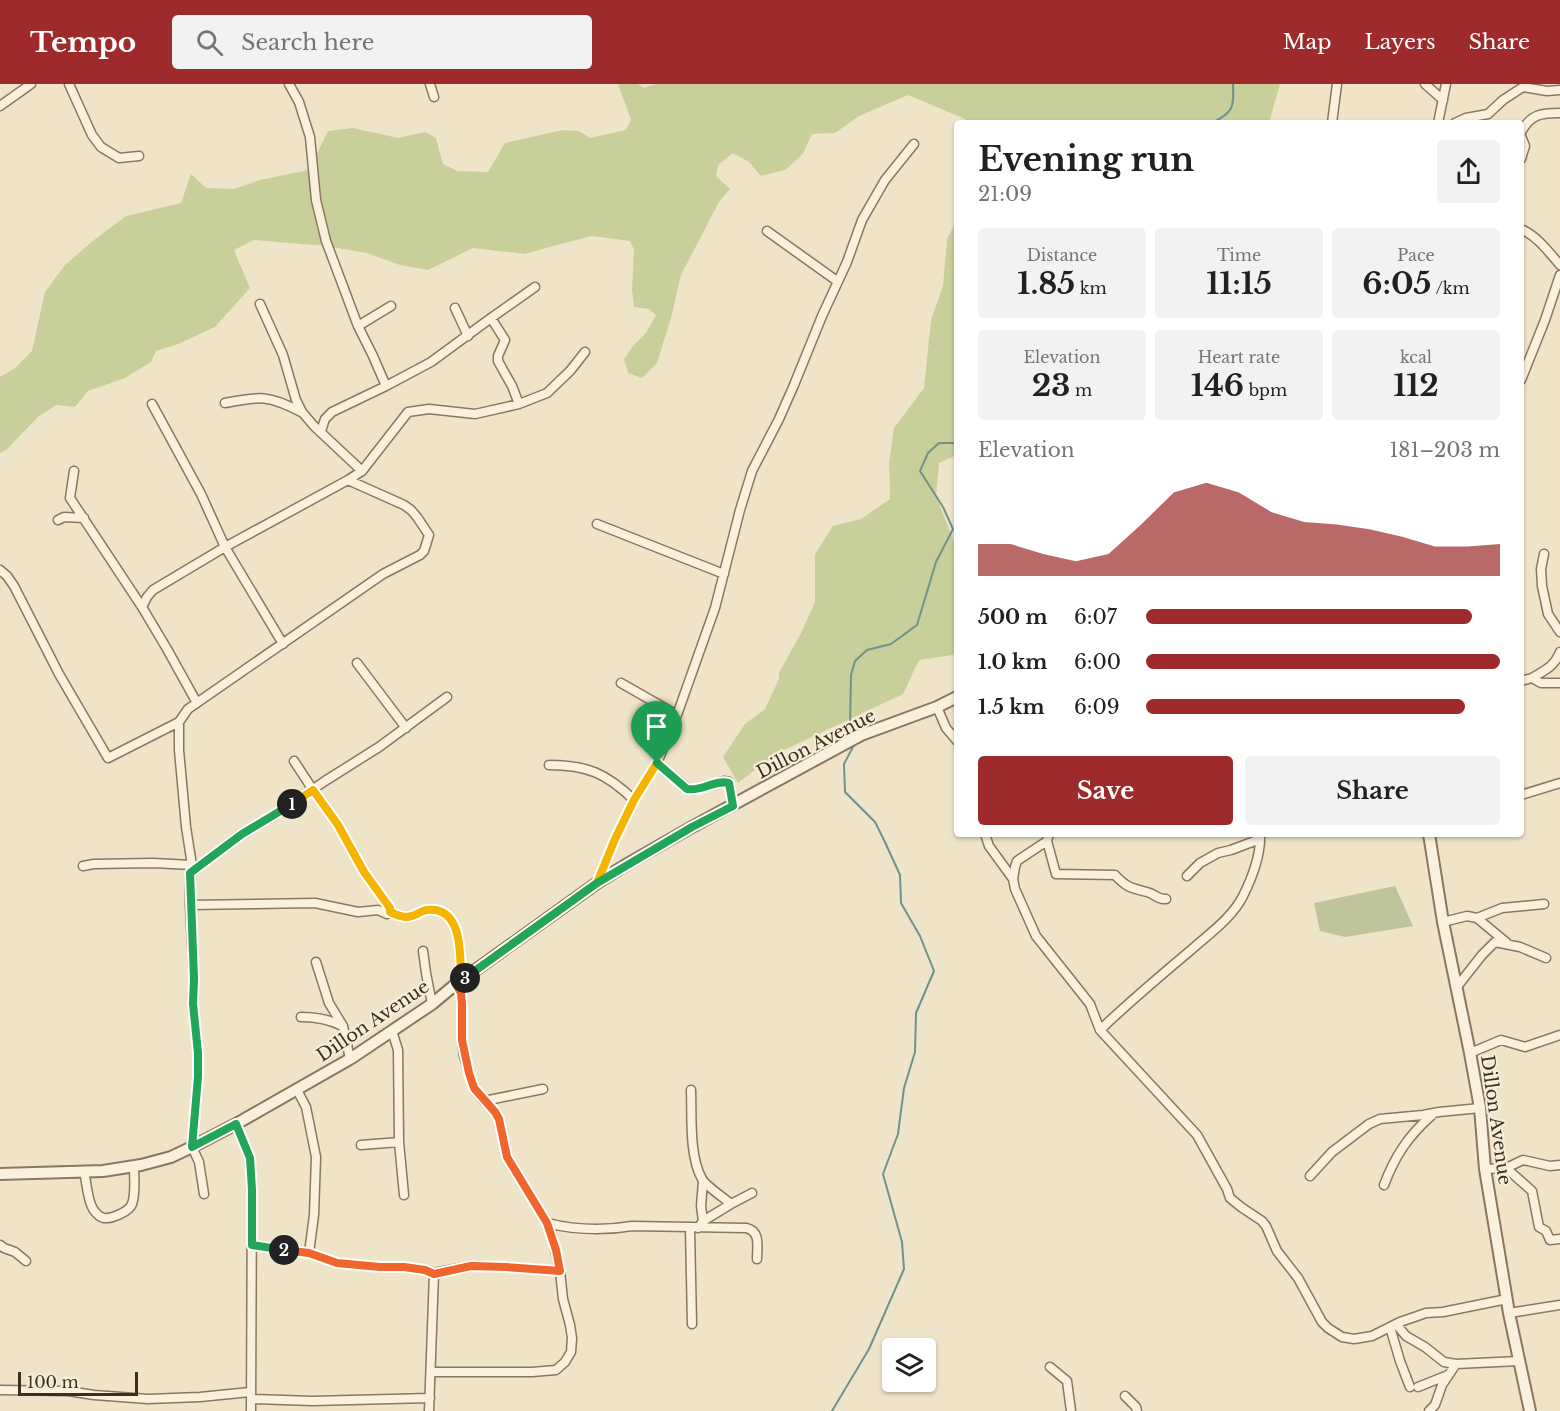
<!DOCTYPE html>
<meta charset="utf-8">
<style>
:root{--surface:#fff;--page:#f2f2f2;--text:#202124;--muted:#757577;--accent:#9e2a2b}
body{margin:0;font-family:"Libre Baskerville",serif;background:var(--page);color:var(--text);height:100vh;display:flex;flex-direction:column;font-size:22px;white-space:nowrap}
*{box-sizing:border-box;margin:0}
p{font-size:20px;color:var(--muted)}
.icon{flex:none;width:33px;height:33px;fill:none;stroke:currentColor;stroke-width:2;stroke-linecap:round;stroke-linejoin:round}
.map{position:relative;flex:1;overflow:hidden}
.details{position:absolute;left:954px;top:36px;width:570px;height:717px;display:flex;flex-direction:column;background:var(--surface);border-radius:6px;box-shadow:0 2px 4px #0004}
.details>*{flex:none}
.buttons{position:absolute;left:882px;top:1254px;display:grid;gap:12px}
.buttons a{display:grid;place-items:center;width:54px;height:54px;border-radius:6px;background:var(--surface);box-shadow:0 2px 4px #0004;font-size:30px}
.scale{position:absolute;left:18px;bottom:15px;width:120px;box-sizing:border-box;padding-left:6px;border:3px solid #3d2e20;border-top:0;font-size:16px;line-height:21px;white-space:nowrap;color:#3d2e20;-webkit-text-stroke:4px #f7eed8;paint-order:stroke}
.pin{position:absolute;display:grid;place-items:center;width:51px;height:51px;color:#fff;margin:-62px -26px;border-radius:50% 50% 50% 0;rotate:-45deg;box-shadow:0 0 6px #0007}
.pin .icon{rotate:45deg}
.km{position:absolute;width:30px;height:30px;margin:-15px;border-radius:50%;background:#222;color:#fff;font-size:16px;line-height:30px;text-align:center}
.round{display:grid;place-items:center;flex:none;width:63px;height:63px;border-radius:6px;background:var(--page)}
.headline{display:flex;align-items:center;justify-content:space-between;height:102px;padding:0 24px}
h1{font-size:33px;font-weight:800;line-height:45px}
.figures{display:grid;grid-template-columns:repeat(3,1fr);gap:9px;height:102px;padding:6px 24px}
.figures div{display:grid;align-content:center;border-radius:6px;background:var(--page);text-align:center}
.figures b{font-size:30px;font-weight:800}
.figures small{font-size:16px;font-weight:400}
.figures p{font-size:16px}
.chart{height:168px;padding:12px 24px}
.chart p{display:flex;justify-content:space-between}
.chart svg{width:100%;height:108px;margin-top:6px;fill:var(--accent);opacity:.7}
.primary-button{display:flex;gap:12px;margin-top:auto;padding:12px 24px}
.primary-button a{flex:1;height:69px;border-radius:6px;background:var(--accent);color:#fff;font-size:24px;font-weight:800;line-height:69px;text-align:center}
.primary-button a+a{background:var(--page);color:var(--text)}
ul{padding:0 24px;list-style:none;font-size:20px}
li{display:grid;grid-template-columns:96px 72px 1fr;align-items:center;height:45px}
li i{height:15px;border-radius:8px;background:var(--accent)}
header{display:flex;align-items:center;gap:36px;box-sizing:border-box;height:84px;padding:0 30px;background:var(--accent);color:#fff}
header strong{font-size:28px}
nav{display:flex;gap:33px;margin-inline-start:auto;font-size:21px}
.search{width:420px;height:54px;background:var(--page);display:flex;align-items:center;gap:15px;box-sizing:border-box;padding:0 21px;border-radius:6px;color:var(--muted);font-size:22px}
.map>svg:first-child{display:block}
.green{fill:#c9cf9b}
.cemetery{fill:#bfc49a}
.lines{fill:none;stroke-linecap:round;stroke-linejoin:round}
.stream{stroke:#6f938a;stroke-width:2}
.minor-casing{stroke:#8d765c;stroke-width:11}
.tertiary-casing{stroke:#8d765c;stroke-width:14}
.minor{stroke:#faf1dc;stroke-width:8}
.tertiary{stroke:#faf1dc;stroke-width:10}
.split-1-casing{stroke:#fff;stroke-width:12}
.split-2-casing{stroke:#fff;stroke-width:12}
.split-3-casing{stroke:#fff;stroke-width:12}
.split-4-casing{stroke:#fff;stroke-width:12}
.split-1{stroke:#f5b400;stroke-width:8}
.split-2{stroke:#22a559;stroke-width:8}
.split-3{stroke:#f0652b;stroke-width:8}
.split-4{stroke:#22a559;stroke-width:8}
.labels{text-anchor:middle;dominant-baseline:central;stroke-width:4.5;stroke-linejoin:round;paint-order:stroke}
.street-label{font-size:18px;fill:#3d2e20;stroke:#f7eed8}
</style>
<header>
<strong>Tempo</strong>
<div class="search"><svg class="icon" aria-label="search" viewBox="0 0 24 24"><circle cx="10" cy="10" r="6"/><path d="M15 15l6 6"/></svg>Search here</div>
<nav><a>Map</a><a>Layers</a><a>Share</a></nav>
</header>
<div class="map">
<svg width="1560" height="1327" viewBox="0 0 1560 1327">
<rect width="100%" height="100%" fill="#f0e4c8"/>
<path class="green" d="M 618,0 L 638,0 L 644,4 L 656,0 L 1280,0 L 1269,39 L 965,39 L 965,35 L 908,11 L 859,32 L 835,49 L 812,50 L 803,70 L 785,86 L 761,92 L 749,78 L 733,69 L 718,81 L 716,92 L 730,105 L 719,118 L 681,191 L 671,234 L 657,279 L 642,294 L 628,289 L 624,275 L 633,262 L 646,249 L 656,231 L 649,225 L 634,223 L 632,206 L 634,166 L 630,157 L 591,152 L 524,170 L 473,164 L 428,186 L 400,181 L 367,169 L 326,162 L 254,156 L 234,166 L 250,204 L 215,243 L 178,260 L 156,267 L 151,278 L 125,294 L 88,307 L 75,323 L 56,321 L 38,333 L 6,366 L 0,369 L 0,293 L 15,284 L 32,267 L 45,208 L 65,181 L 94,156 L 126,132 L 181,119 L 191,90 L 206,104 L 234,105 L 260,96 L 309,86 L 328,47 L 353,44 L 398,54 L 425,48 L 436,54 L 443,80 L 457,87 L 488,88 L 505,59 L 563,46 L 579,47 L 590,54 L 626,46 L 631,36 Z
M 957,136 L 957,371 L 939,379 L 936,412 L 957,465 L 957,564 L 953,571 L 919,576 L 903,610 L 774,671 L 738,699 L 723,673 L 745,640 L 765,625 L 779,595 L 779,589 L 801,549 L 815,518 L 815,470 L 833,442 L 861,435 L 890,415 L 889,379 L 894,344 L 924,304 L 931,236 L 943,202 L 947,155 Z"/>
<path class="cemetery" d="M 1395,802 L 1413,842 L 1345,853 L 1320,847 L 1314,819 Z"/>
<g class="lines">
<path class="stream" d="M 1212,39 C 1234,28 1234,23 1233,0
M 850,642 L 851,591 L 855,577 L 867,566 L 891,560 L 917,541 L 936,478 L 953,445 L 943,423 L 920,387 L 928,369 L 939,359 L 957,359
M 832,1327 L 869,1265 L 904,1185 L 902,1158 L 883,1090 L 898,1050 L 904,1004 L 915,968 L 916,929 L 934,887 L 920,852 L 901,819 L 900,791 L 884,756 L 875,738 L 845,708 L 844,680 L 854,661"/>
<defs>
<path id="minor" d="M 69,0 L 92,51 L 101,63 L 119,74 L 139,72
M 289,0 L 299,18 L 310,53 L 316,116 L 326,157 L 358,242 L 373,272 L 386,302
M 430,0 L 434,13
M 1425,0 L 1443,16
M 0,22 L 31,0
M 1332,39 L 1337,0
M 1438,39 L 1446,0
M 1455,39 L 1466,34 L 1488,30 L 1503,16 L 1523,3 L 1547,7 L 1560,6
M 1521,48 C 1531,30 1541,29 1560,29
M 1521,52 L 1525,62 L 1521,75
M 1521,145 C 1538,153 1548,167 1560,181
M 767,147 L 837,197
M 260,220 L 283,271 L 296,316 L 302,328 L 314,342 L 362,387
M 455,224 L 468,252
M 491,234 L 535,203
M 358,242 L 391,222
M 1521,296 L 1545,236 L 1560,191
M 225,319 C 260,312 269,311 301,328
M 152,320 L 201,410 L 225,463 L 283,560
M 321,347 L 325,335 L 332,328 L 386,302 L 431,278 L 491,234 L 505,256 L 498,272 L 498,277 L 512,302 L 519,320
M 74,387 L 70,414 L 142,523
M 58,436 L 64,433 L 84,434
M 597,440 L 724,490
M 1544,470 L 1541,485 L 1542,502 L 1548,530 L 1560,548
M 0,486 L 7,492 L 14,502 L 59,590 L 108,674 L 179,638
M 357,579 L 406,644
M 1532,594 C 1545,586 1554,583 1560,568
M 1521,597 L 1532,594 L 1541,599 L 1560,599
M 621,599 L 677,631
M 197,619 L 167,565 L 142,523 L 147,513 L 153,506 L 225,463 L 348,396 L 362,387 L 408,328 L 429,325 L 475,330 L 519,320 L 547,309 L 570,287 L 585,268
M 937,623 L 946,644 L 957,657
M 294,677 L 313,706 L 338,741 L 364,788 L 390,824 L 390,828
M 657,679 L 687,704 L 692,706 L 724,697 L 729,698 L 733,722
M 549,681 C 587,681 606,689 634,716
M 1521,711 L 1560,699
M 985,750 L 989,762 L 1013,795
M 1049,750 L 1047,757 L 1056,790 L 1115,791 C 1127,804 1132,804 1147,808 C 1155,810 1158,816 1166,815
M 1047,757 L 1017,777 L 1015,783 L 1013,795 L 1015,805 L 1036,852 L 1090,920 L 1100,946 L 1197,1051 L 1227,1105 L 1230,1114 L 1241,1123 L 1262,1137 L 1266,1142 L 1277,1167 L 1298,1194 L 1322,1238 L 1328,1244 L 1342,1253 L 1354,1255 L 1372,1252 L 1400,1238 L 1426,1229 L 1443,1228 L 1507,1215
M 83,782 L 94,780 L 153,779 L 192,781
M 190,789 L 241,750 L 275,731 L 325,697 L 379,663 L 447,613
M 1187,792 L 1200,779 L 1218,769 L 1231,766 L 1260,755
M 597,799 L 615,755 L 634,716 L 657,679 L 677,631 L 715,524 L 740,426 L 752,387 L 779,335 L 794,301 L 822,232 L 847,178 L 862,136 L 885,96 L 914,60
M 190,821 L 315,819 L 358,828 L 378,826 L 387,830 L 390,828 C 402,833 405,834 417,830 C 420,828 423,827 426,826 C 464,822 460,873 461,897
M 1477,834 L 1502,824 L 1544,820
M 1443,838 L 1467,832 L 1477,834 L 1507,859
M 423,867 L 426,889 L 432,920
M 316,878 L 329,919 L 343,942 L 350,975
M 1456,904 L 1482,871 L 1495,858 L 1520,863 L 1546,874
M 301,933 C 317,933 329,935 342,942
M 1100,946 C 1129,918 1160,892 1191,866 C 1209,850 1232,834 1243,812 C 1252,794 1261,770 1260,750
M 392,947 L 398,966 L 399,1058 L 404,1111
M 1470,969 L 1501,956 L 1525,963 L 1560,951
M 297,1006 L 306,1023 L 316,1073 L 314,1131 L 309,1169
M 691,1006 C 692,1033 689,1072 702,1095 C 707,1103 723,1113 731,1120 L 752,1109
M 484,1017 L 543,1005
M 236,1040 L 250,1074 L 252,1106 L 251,1327
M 361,1061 L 399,1058
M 1506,1084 L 1523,1076 L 1550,1082 L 1560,1081
M 1485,1085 L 1506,1084 L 1532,1107 L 1539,1143 L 1546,1147 L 1550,1156 L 1560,1155
M 84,1088 C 87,1099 87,1115 93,1125 C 95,1128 99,1133 104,1134 C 111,1135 129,1128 132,1120 C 136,1109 134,1094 134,1082
M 1310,1092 L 1332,1068 L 1369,1040 L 1380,1035 L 1423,1031 L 1439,1028 L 1480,1024
M 1384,1101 C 1395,1072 1408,1052 1432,1031
M 204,1110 L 199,1078 L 192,1063 L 198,993 L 198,969 L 193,920 L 194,895 L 190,821 L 190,789 L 192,781 L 186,743 L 179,666 L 179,638 L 188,625 L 383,490 L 420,471 L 424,467 L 429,451 L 417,433 L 411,426 L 404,421 L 348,396
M 703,1137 L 731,1120
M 547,1139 C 575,1146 603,1147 632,1142 L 746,1144 C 761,1147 757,1163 757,1175
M 690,1144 L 692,1240
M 698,1144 L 703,1137 L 701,1122 L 703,1097
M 0,1161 L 4,1164 L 15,1168 L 26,1177
M 252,1161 L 309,1169 L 337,1179 L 380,1183 L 404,1183 L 425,1186 L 434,1189 L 429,1327
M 434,1189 L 471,1182 L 506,1183 L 560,1187
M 1509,1229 L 1560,1221
M 1396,1240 L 1406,1252 L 1425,1263 L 1444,1278 L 1456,1280 L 1519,1277
M 1390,1243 L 1400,1277 L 1410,1303
M 1050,1283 L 1067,1297 L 1071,1327
M 431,1288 L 532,1288 L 556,1286 L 565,1278 L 571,1268 L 572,1254 L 570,1241 L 563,1215 L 560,1187 L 552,1152 L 547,1139 L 507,1073 L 499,1035 L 495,1028 L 482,1014 L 474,1004 L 464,972 L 462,956 L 462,919 L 461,908 L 456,900
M 1418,1303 L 1448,1291
M 0,1306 L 68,1307 L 94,1311 L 148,1315 L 200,1313 L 250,1308
M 1125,1312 L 1136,1323 L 1137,1327
M 251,1315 L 312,1317 L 430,1314
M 1429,1327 L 1435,1321 L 1442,1301 L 1456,1280"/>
<path id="tertiary" d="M 1429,750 L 1443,838 L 1470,969 L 1480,1024 L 1485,1085 L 1509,1229 L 1530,1327
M 0,1090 L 103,1087 L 141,1081 L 171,1073 L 192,1063 L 236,1040 L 350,975 L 432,920 L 456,900 L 597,799 L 629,779 L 692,743 L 861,651 L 937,623 L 957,613"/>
</defs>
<use href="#minor" class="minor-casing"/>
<use href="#tertiary" class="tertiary-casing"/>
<use href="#minor" class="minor"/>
<use href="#tertiary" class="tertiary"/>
</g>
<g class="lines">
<defs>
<path id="split-1" d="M 292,720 L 313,706 L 338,741 L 364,788 L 390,824 L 390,828 C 402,833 405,835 417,830 C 420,828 423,827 426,826 C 464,821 460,873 461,897 L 597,799 L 615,755 L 634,716 L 657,679"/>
<path id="split-2" d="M 284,1166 L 252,1161 L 252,1106 L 250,1074 L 236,1040 L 192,1063 L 198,993 L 198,969 L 193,920 L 194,895 L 190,789 L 242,750 L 292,720"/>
<path id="split-3" d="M 284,1166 L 309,1169 L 337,1179 L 380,1183 L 404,1183 L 425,1186 L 434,1190 L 471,1182 L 506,1183 L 560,1187 L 556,1166 L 547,1139 L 507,1073 L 499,1035 L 495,1028 L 474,1004 L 469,989 L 462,956 L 462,920 L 461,909 L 456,900 L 465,894"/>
<path id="split-4" d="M 465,894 L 597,799 L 692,743 L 733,722 L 729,699 C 715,695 702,708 687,705 L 657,679"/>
</defs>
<use href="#split-1" class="split-1-casing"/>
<use href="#split-2" class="split-2-casing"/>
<use href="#split-3" class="split-3-casing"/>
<use href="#split-4" class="split-4-casing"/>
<use href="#split-1" class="split-1"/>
<use href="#split-2" class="split-2"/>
<use href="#split-3" class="split-3"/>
<use href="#split-4" class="split-4"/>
</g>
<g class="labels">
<g class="street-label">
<text transform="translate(816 660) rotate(-27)">Dillon Avenue</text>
<text transform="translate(373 937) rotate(-34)">Dillon Avenue</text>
<text transform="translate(1496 1036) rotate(82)">Dillon Avenue</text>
</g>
</g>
</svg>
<div class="buttons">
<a><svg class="icon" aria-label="layers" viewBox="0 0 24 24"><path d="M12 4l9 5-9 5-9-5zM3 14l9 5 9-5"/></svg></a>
</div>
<div class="scale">100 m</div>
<div class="pin" style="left:657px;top:679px;background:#1e9e55"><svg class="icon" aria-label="arrive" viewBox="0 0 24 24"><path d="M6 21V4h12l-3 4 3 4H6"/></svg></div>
<b class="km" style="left:292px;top:720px">1</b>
<b class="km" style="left:284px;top:1166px">2</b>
<b class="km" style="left:465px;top:894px">3</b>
<section class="details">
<div class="headline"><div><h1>Evening run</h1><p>21:09</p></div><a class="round"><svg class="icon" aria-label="share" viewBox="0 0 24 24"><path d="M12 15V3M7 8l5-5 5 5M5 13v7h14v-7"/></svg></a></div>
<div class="figures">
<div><p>Distance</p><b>1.85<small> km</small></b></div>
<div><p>Time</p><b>11:15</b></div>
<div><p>Pace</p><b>6:05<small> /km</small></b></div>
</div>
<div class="figures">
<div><p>Elevation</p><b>23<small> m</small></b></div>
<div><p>Heart rate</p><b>146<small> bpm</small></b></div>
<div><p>kcal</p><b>112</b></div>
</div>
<div class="chart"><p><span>Elevation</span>181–203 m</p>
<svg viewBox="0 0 160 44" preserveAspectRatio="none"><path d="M0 44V31L10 31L20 35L30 38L40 35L50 23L60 10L70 6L80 10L90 18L100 22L110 23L120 25L130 28L140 32L150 32L160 31V44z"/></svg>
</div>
<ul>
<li><b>500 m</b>6:07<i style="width:92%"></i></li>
<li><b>1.0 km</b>6:00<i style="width:100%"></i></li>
<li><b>1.5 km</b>6:09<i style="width:90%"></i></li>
</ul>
<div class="primary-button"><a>Save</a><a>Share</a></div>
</section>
</div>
